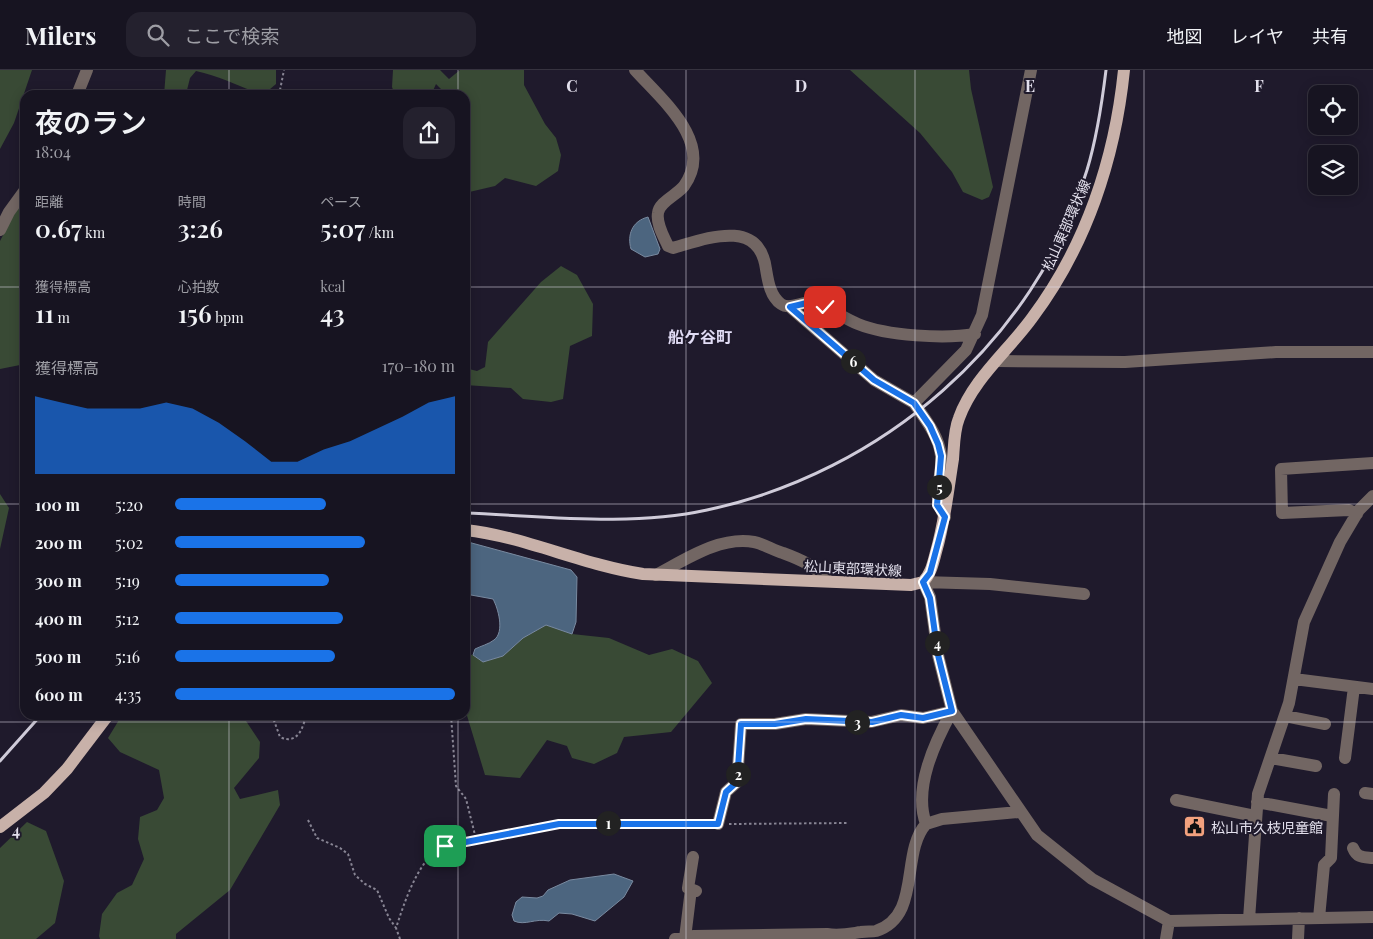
<!DOCTYPE html>
<html lang="ja">
<meta charset="utf-8">
<style>
:root{--surface:#171421;--page:#24212e;--text:#f1f3f6;--muted:#9e9ea5;--line:#36333f;--accent:#1a73e8}
body{margin:0;font-family:"Playfair Display","Noto Sans JP",serif;background:var(--page);color:var(--text);height:100vh;display:flex;flex-direction:column;font-size:19px;white-space:nowrap}
*{box-sizing:border-box;margin:0}
p{font-size:16px;color:var(--muted)}
.icon{flex:none;width:28px;height:28px;fill:none;stroke:currentColor;stroke-width:2;stroke-linecap:round;stroke-linejoin:round}
.map{position:relative;flex:1;overflow:hidden}
.panel{position:absolute;left:20px;top:20px;width:450px;height:630px;display:flex;flex-direction:column;background:var(--surface);border-radius:15px;box-shadow:0 2px 12px #0003,0 0 0 1px var(--line)}
.panel>*{flex:none}
.buttons{position:absolute;left:1308px;top:15px;display:grid;gap:10px}
.buttons a{display:grid;place-items:center;width:50px;height:50px;border-radius:10px;background:var(--surface);box-shadow:0 2px 12px #0003,0 0 0 1px var(--line);font-size:25px}
.pin{position:absolute;display:grid;place-items:center;width:42px;height:42px;color:#fff;margin:-21px;border-radius:10px;box-shadow:0 2px 8px #0006}
.km{position:absolute;width:25px;height:25px;margin:-12px;border-radius:50%;background:#222;color:#fff;font-size:14px;line-height:25px;text-align:center}
.round{display:grid;place-items:center;flex:none;width:52px;height:52px;border-radius:15px;background:var(--page)}
.overview{display:flex;align-items:center;justify-content:space-between;height:85px;padding:0 15px}
h1{font-size:28px;font-weight:600;line-height:38px}
.metrics{display:grid;grid-template-columns:repeat(3,1fr);gap:8px;height:85px;padding:5px 15px}
.metrics div{display:grid;align-content:center}
.metrics b{font-size:25px;font-weight:600}
.metrics small{font-size:14px;font-weight:400}
.metrics p{font-size:14px}
.chart{height:140px;padding:10px 15px}
.chart p{display:flex;justify-content:space-between}
.chart svg{width:100%;height:90px;margin-top:5px;fill:var(--accent);opacity:.7}
ul{padding:0 15px;list-style:none;font-size:16px}
li{display:grid;grid-template-columns:80px 60px 1fr;align-items:center;height:38px}
li i{height:12px;border-radius:6px;background:var(--accent)}
header{display:flex;align-items:center;gap:30px;box-sizing:border-box;height:70px;padding:0 25px;background:var(--surface);border-bottom:1px solid var(--line)}
header strong{font-size:24px}
nav{display:flex;gap:28px;margin-inline-start:auto;font-size:18px}
.search{width:350px;height:45px;background:var(--page);display:flex;align-items:center;gap:12px;box-sizing:border-box;padding:0 18px;border-radius:15px;color:var(--muted);font-size:19px}
.map>svg:first-child{display:block}
.green{fill:#394a35}
.water{fill:#4c657f;stroke:#798aa0}
.lines{fill:none;stroke-linecap:round;stroke-linejoin:round}
.path{stroke:#888594;stroke-width:2;stroke-dasharray:2.5 2.5;stroke-linecap:butt}
.minor{stroke:#726663;stroke-width:12}
.major{stroke:#c8b1a9;stroke-width:12}
.rail{stroke:#cfcbd9;stroke-width:3}
.route-casing{stroke:#fff;stroke-width:10}
.route{stroke:#1a73e8;stroke-width:6}
.grid{fill:none;stroke:#e3e0ed;stroke-width:1;stroke-opacity:0.55}
.labels{text-anchor:middle;dominant-baseline:central;stroke-width:4;stroke-linejoin:round;paint-order:stroke}
.street-label{font-size:14px;fill:#e3e0ed;stroke:#1f1a2c}
.poi-label{font-size:14px;fill:#e3e0ed;stroke:#1f1a2c;text-anchor:start}
.quarter-label{font-size:16px;font-weight:bold;fill:#e1dcf5;stroke:#1f1a2c}
.grid-label{font-size:16px;text-anchor:middle;font-weight:bold;fill:#e3e0ed;stroke:#1f1a2c;stroke-width:4;stroke-linejoin:round;paint-order:stroke}
</style>
<header>
<strong>Milers</strong>
<div class="search"><svg class="icon" aria-label="search" viewBox="0 0 24 24"><circle cx="10" cy="10" r="6"/><path d="M15 15l6 6"/></svg>ここで検索</div>
<nav><a>地図</a><a>レイヤ</a><a>共有</a></nav>
</header>
<div class="map">
<svg width="1373" height="869" viewBox="0 0 1373 869">
<rect width="100%" height="100%" fill="#1f1a2c"/>
<path class="green" d="M 0,0 L 32,0 L 14,53 L 0,79 Z
M 166,0 L 276,0 L 276,14 L 263,25 C 240,17 220,6 196,1 L 190,8 L 186,24 L 164,25 Z
M 393,0 L 440,0 L 449,9 L 460,0 L 524,0 L 524,15 L 545,54 L 556,68 L 561,85 L 558,101 L 536,116 L 505,108 L 495,116 L 465,123 L 465,25 L 447,25 L 436,14 L 431,25 L 395,25 L 392,17 Z
M 850,0 L 969,0 L 971,19 L 993,117 L 989,127 L 982,130 L 963,122 L 952,102 L 920,63 Z
M 25,130 L 25,294 L 0,299 L 0,171 L 14,144 Z
M 561,196 L 577,205 L 593,234 L 592,266 L 570,276 L 563,329 L 551,332 L 523,329 L 511,318 L 465,315 L 465,298 L 477,301 L 485,297 L 488,272 L 541,212 Z
M 0,424 L 9,438 L 0,479 Z
M 546,555 L 572,564 L 609,568 L 649,585 L 672,579 L 698,591 L 712,613 L 671,662 L 624,667 L 617,683 L 594,694 L 572,688 L 567,676 L 547,670 L 520,708 L 485,705 L 465,639 L 465,584 L 473,585 L 483,592 L 503,586 L 523,568 Z
M 122,645 L 242,645 L 260,672 L 259,688 L 234,718 L 240,729 L 278,720 L 280,735 L 230,820 L 176,864 L 176,869 L 100,869 L 99,866 L 102,844 L 117,823 L 132,815 L 144,789 L 138,769 L 140,747 L 157,740 L 164,728 L 159,700 L 120,682 L 108,668 Z
M 27,752 L 46,761 L 64,811 L 55,853 L 36,869 L 0,869 L 0,778 Z"/>
<path class="water" d="M 648,147 L 660,179 L 658,184 L 645,187 L 631,179 C 627,165 632,151 648,147 Z
M 468,472 L 571,500 L 577,507 L 576,552 L 572,564 L 546,555 L 523,568 L 503,586 L 483,592 L 473,585 L 475,579 C 481,576 489,574 494,570 C 505,562 498,538 493,529 L 471,525 L 465,519 L 465,473 Z
M 614,804 L 633,811 L 624,827 L 595,851 L 572,844 L 559,843 L 549,851 C 535,848 525,856 514,851 L 512,845 L 516,832 L 522,827 L 537,828 L 543,826 L 548,820 L 570,810 Z"/>
<g class="lines">
<path class="path" d="M 279,25 L 284,0
M 272,645 L 280,667 C 297,675 303,659 306,645
M 451,645 L 456,716 L 466,729 L 476,769
M 308,750 L 317,768 L 340,778 L 348,784 L 355,805 L 365,814 L 377,820 L 389,848 L 396,858
M 729,754 L 849,753
M 400,869 L 396,858 C 405,831 415,799 437,779 L 559,754 L 707,755"/>
<path class="minor" d="M 635,0 C 662,30 715,73 684,116 C 677,125 659,132 658,143 C 656,154 664,167 668,176 L 673,178 C 705,169 759,147 766,199 C 768,211 770,226 781,234 C 791,241 802,230 813,233 C 830,237 843,248 858,254 C 887,266 945,269 975,264
M 77,25 L 87,0
M 0,160 L 9,142 L 25,120
M 790,237 L 874,310 L 914,333
M 997,291 L 1125,292 L 1276,282 L 1373,282
M 1357,444 L 1349,440 L 1282,443 L 1281,399 L 1373,393
M 945,447 C 930,424 943,410 941,386 C 939,366 925,349 914,333 L 966,280 L 982,245 L 1031,0
M 656,505 C 685,490 719,466 754,472 C 764,474 773,480 783,483 C 802,490 815,496 828,511
M 1084,524 L 990,514 L 923,512 L 930,527 L 938,585 L 952,641 L 1037,765 L 1092,809 L 1169,851 L 1373,847
M 1294,609 L 1373,619
M 1285,646 L 1325,654
M 1271,688 L 1316,696
M 1345,688 L 1354,617
M 1365,723 L 1373,724
M 1176,730 L 1255,746
M 1257,732 L 1332,746
M 718,754 L 726,722 L 737,712 L 741,654 L 775,654 L 806,649 L 871,652 L 901,645 L 923,648 L 952,641
M 926,754 C 913,718 935,672 952,641
M 1353,778 C 1357,788 1363,787 1373,788
M 693,787 L 688,818 L 696,821
M 1319,848 L 1324,795 L 1331,788 L 1334,724
M 1249,849 L 1258,724 L 1289,633 L 1304,552 L 1340,472 L 1359,440 L 1373,426
M 685,868 L 691,819
M 675,869 L 694,866 L 827,864 C 840,866 848,864 861,862 C 866,861 872,862 876,861 C 922,846 900,783 926,754 L 942,749 L 1019,742
M 1166,869 L 1169,851
M 1298,869 L 1299,848"/>
<path class="major" d="M 465,460 C 523,466 583,495 643,504 L 911,515 L 923,512 C 931,504 933,493 936,482 C 945,451 948,420 953,389 C 954,376 954,360 959,348 C 973,309 1008,281 1032,248 C 1086,176 1115,89 1124,0
M 0,757 L 44,723 L 67,699 L 108,645"/>
<path class="rail" d="M 465,443 C 544,446 629,457 707,440 C 881,403 1035,272 1087,100 C 1097,67 1102,33 1106,0
M 0,691 L 41,645"/>
</g>
<g class="lines">
<defs>
<path id="route" d="M 445,776 L 559,754 L 718,754 L 726,722 L 737,712 L 741,654 L 775,654 L 806,649 L 872,652 L 901,645 L 923,648 L 952,641 L 938,585 L 930,528 L 923,512 L 930,503 L 945,447 L 937,435 L 941,386 L 938,374 L 930,356 L 914,333 L 874,310 L 790,237 L 811,232 L 825,237"/>
</defs>
<use href="#route" class="route-casing"/>
<use href="#route" class="route"/>
</g>
<path class="grid" d="M 229,0 L 229,25M 458,0 L 458,25M 686,0 L 686,869M 915,0 L 915,869M 1144,0 L 1144,869M 0,217 L 25,217M 465,217 L 1373,217M 0,434 L 25,434M 465,434 L 1373,434M 229,645 L 229,869M 458,645 L 458,869M 0,652 L 1373,652"/>
<defs>
<symbol id="civic-square" viewBox="-11 -11 22 22"><rect x="-9" y="-9" width="18" height="18" rx="4" fill="#f2a17e" stroke="#1f1a2c"/><path d="M-.6-6.5H3V-4.5H.6V-3L4-1V1h2V6H-6V1h2V-1L-.6-3ZM-1.2 2.5V6h2.4V2.5Z" fill="#111"/></symbol>
</defs>
<g fill-rule="evenodd">
<use href="#civic-square" x="1182" y="744" width="25" height="25"/>
</g>
<g class="labels">
<g class="street-label">
<text transform="translate(1066 155) rotate(-66)">松山東部環状線</text>
<text transform="translate(853 498) rotate(3)">松山東部環状線</text>
</g>
<g class="poi-label">
<text x="1211" y="757">松山市久枝児童館</text>
</g>
<g class="quarter-label">
<text x="700" y="266">船ケ谷町</text>
</g>
</g>
<g class="grid-label">
<text x="572" y="22">C</text>
<text x="801" y="22">D</text>
<text x="1030" y="22">E</text>
<text x="1259" y="22">F</text>
<text x="16" y="766">4</text>
</g>
</svg>
<div class="buttons">
<a><svg class="icon" aria-label="locate" viewBox="0 0 24 24"><circle cx="12" cy="12" r="6"/><path d="M12 2v4M12 18v4M2 12h4M18 12h4"/></svg></a>
<a><svg class="icon" aria-label="layers" viewBox="0 0 24 24"><path d="M12 4l9 5-9 5-9-5zM3 14l9 5 9-5"/></svg></a>
</div>
<div class="pin" style="left:445px;top:776px;background:#1e9e55"><svg class="icon" aria-label="arrive" viewBox="0 0 24 24"><path d="M6 21V4h12l-3 4 3 4H6"/></svg></div>
<div class="pin" style="left:825px;top:237px;background:#d93025"><svg class="icon" aria-label="check" viewBox="0 0 24 24"><path d="M5 12l5 5 9-10"/></svg></div>
<b class="km" style="left:608px;top:753px">1</b>
<b class="km" style="left:738px;top:704px">2</b>
<b class="km" style="left:857px;top:652px">3</b>
<b class="km" style="left:937px;top:573px">4</b>
<b class="km" style="left:939px;top:417px">5</b>
<b class="km" style="left:853px;top:291px">6</b>
<section class="panel">
<div class="overview"><div><h1>夜のラン</h1><p>18:04</p></div><a class="round"><svg class="icon" aria-label="share" viewBox="0 0 24 24"><path d="M12 15V3M7 8l5-5 5 5M5 13v7h14v-7"/></svg></a></div>
<div class="metrics">
<div><p>距離</p><b>0.67<small> km</small></b></div>
<div><p>時間</p><b>3:26</b></div>
<div><p>ペース</p><b>5:07<small> /km</small></b></div>
</div>
<div class="metrics">
<div><p>獲得標高</p><b>11<small> m</small></b></div>
<div><p>心拍数</p><b>156<small> bpm</small></b></div>
<div><p>kcal</p><b>43</b></div>
</div>
<div class="chart"><p><span>獲得標高</span>170–180 m</p>
<svg viewBox="0 0 160 44" preserveAspectRatio="none"><path d="M0 44V6L10 9L20 12L30 12L40 12L50 9L60 12L70 19L80 28L90 38L100 38L110 32L120 28L130 22L140 16L150 9L160 6V44z"/></svg>
</div>
<ul>
<li><b>100 m</b>5:20<i style="width:54%"></i></li>
<li><b>200 m</b>5:02<i style="width:68%"></i></li>
<li><b>300 m</b>5:19<i style="width:55%"></i></li>
<li><b>400 m</b>5:12<i style="width:60%"></i></li>
<li><b>500 m</b>5:16<i style="width:57%"></i></li>
<li><b>600 m</b>4:35<i style="width:100%"></i></li>
</ul>
</section>
</div>
